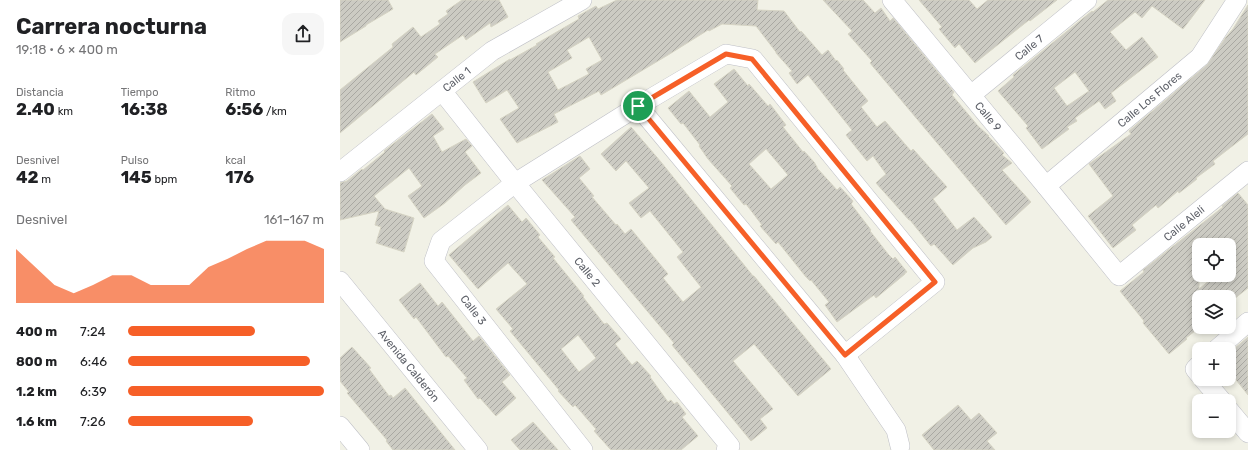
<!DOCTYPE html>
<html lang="es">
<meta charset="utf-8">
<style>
:root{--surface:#fff;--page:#f6f6f6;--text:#202124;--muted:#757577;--accent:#f65f27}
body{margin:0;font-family:Rubik,sans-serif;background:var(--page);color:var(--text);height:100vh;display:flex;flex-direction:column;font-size:15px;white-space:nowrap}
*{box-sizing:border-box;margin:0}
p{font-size:13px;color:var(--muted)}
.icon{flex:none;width:22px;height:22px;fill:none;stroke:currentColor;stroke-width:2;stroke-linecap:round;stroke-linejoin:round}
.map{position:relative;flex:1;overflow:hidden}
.drawer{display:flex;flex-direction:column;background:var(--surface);width:340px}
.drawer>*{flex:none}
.controls{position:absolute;left:852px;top:238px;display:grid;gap:8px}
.controls a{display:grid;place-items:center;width:44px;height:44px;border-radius:8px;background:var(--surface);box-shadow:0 2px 6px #0003;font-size:20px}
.pin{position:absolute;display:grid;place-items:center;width:34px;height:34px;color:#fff;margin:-17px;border:2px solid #fff;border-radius:50%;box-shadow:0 1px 4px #0007}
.round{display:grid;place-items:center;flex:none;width:42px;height:42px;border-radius:12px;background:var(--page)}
.head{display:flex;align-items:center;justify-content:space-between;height:68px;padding:0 16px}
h1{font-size:22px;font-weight:700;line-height:30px}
.metrics{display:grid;grid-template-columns:repeat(3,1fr);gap:6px;height:68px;padding:4px 16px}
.metrics div{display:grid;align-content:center}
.metrics b{font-size:17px;font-weight:700}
.metrics small{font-size:11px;font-weight:400}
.metrics p{font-size:11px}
.chart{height:112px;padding:8px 16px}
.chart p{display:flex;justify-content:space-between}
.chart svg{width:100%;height:72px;margin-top:4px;fill:var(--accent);opacity:.7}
ul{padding:0 16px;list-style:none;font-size:13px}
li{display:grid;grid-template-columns:64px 48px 1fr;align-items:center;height:30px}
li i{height:10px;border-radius:5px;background:var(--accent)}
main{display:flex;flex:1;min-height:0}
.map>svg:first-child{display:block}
.building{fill:url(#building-hatch);stroke:#d6d4c4;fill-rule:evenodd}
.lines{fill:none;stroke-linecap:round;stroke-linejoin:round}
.minor-casing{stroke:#bebfc6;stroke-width:20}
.minor{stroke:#fff;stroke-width:19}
.route-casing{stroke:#fff;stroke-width:8}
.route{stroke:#f65f27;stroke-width:5}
.labels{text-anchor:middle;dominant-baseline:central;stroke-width:3;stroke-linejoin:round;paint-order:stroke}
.street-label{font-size:11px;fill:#5d6068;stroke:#fff}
</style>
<main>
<section class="drawer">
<div class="head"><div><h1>Carrera nocturna</h1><p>19:18 · 6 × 400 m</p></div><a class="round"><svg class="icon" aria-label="share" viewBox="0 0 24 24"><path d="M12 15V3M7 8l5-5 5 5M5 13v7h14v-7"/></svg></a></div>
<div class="metrics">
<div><p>Distancia</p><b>2.40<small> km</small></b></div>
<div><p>Tiempo</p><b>16:38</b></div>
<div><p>Ritmo</p><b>6:56<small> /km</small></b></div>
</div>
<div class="metrics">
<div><p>Desnivel</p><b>42<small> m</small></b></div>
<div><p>Pulso</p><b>145<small> bpm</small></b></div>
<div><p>kcal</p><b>176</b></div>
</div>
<div class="chart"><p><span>Desnivel</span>161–167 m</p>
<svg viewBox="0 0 160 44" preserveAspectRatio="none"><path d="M0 44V11L10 22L20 33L30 38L40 33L50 27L60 27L70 33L80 33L90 33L100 22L110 17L120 11L130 6L140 6L150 6L160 11V44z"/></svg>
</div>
<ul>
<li><b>400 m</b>7:24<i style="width:65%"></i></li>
<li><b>800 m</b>6:46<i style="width:93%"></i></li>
<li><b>1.2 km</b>6:39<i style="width:100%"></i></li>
<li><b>1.6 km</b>7:26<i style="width:64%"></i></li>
</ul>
</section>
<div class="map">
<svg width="908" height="450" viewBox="0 0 908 450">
<defs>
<pattern id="building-hatch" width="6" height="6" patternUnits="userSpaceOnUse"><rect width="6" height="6" fill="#cccbc3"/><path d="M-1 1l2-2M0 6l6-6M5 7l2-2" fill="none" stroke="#a9a8a2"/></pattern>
</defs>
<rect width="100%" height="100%" fill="#f1f1e6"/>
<path class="building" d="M 0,0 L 48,0 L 53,9 L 26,25 L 26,26 L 0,42 Z
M 122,0 L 159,0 L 168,17 L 151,27 L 150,23 L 126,40 L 123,35 L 95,54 L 98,57 L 76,75 L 74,72 L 0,133 L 0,90 L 53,47 L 52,44 L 73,27 L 81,37 L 100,24 L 98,21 L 108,14 L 106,11 Z
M 277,0 L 418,0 L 417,10 L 444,11 L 460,32 L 461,31 L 482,55 L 488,50 L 496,61 L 497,60 L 504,69 L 503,70 L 528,101 L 521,107 L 537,127 L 545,121 L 571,151 L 573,149 L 607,187 L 593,199 L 617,230 L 634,217 L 652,237 L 646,242 L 633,248 L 613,265 L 594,244 L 591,246 L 570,220 L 569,220 L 536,183 L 546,174 L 533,156 L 527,161 L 506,135 L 512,130 L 468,75 L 457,84 L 449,73 L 452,71 L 436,53 L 436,52 L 416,26 L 382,24 L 369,31 L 368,30 L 328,55 L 261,95 L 259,91 L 214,114 L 218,122 L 177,143 L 160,119 L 179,108 L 167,90 L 146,103 L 133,82 L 170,59 L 170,60 L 197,45 L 196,44 L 239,19 L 238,16 L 256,6 L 258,9 ZM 249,37 L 262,60 L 246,69 L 249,74 L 218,90 L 208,72 L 232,58 L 227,50 Z
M 483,0 L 523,0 L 535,13 L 541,8 L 550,21 L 553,18 L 614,92 L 612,95 L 638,126 L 649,136 L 648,136 L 664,153 L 662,155 L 672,163 L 662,170 L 691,202 L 666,225 L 530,63 L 532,61 L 508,34 L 512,31 Z
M 579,0 L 629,0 L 637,9 L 648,0 L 717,0 L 690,21 L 689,20 L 635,63 L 619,44 L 615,48 L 599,29 L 602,27 Z
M 768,0 L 865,0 L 843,29 L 812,6 L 802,18 L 795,12 L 770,32 L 786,50 L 802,37 L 818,57 L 771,93 L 776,101 L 765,109 L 759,101 L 735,118 L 737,121 L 727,127 L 729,129 L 702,149 L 686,128 L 688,126 L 658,91 L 674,77 L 673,75 L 752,11 L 753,12 ZM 735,72 L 749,91 L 727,106 L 714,88 Z
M 908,5 L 908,134 L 873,161 L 875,164 L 856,178 L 857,179 L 852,183 L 839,193 L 838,191 L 818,208 L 816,205 L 792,225 L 796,230 L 773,248 L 748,216 L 773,196 L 749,164 L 791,134 L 789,131 L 867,65 L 886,37 L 893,29 Z
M 394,69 L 408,86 L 409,84 L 428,106 L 430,104 L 446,125 L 443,127 L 463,152 L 464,151 L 474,162 L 477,167 L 477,168 L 497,190 L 500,187 L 513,201 L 511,204 L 531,230 L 530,231 L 548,254 L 553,259 L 555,257 L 567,272 L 565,273 L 565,274 L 536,298 L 534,295 L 497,322 L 485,305 L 489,302 L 471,280 L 470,281 L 466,277 L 438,242 L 436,244 L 420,226 L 422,225 L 406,204 L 404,205 L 390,188 L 392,186 L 368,159 L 359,146 L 360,145 L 343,123 L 341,124 L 328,108 L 349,91 L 370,117 L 388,102 L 374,84 ZM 426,149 L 448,175 L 431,189 L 409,164 Z
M 92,114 L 104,129 L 93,136 L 102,152 L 126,139 L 132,146 L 125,152 L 141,173 L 125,185 L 105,203 L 84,218 L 68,196 L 82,186 L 69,168 L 34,196 L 45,209 L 74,218 L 64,252 L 36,243 L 41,227 L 35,225 L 39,211 L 0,220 L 0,183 L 7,181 L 22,169 L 23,170 L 45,152 L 44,151 Z
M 291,127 L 321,162 L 413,276 L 414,276 L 491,369 L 458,396 L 414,344 L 393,361 L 433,409 L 420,419 L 427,428 L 411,441 L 332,345 L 334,343 L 231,220 L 235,217 L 202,180 L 240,156 L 250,169 L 239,178 L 254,196 L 252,197 L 276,225 L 277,224 L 285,234 L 291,229 L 328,274 L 323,278 L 343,302 L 361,287 L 337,257 L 343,252 L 310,211 L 301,218 L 289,203 L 309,188 L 286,161 L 276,171 L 261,154 Z
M 898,193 L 908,205 L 908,288 L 889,303 L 889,297 L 859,297 L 859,327 L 860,327 L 846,338 L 847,339 L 829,354 L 803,323 L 804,321 L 780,291 L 804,272 L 803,270 L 883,207 L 882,206 ZM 859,245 L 889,245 L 889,275 L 876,275 L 859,289 Z
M 168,205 L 182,222 L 186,218 L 200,235 L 198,237 L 215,257 L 213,258 L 244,296 L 243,297 L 264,324 L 267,323 L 281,339 L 275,344 L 292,365 L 297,361 L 311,376 L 310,377 L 328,402 L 331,400 L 334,404 L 337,402 L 346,414 L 342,417 L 358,436 L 341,450 L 271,450 L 254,431 L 256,429 L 235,405 L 233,407 L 218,391 L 219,390 L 170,331 L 173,329 L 156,309 L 187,284 L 168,263 L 138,289 L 109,255 ZM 238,335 L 256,358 L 239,372 L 221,349 Z
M 80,283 L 98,306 L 102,302 L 133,341 L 139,336 L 170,375 L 162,382 L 176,398 L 156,416 L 140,398 L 138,399 L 124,380 L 127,378 L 108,356 L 106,357 L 76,317 L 74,319 L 59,300 Z
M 908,337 L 908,395 L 889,371 L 889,353 Z
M 12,347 L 31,368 L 29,369 L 49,396 L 51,395 L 53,398 L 65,388 L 115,450 L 53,450 L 46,441 L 47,440 L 7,393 L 9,392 L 0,381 L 0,358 Z
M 618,405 L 631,420 L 639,413 L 657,433 L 647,441 L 655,450 L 594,450 L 582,435 Z
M 193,422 L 218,450 L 180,450 L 171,440 Z"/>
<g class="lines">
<defs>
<g id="minor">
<path id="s1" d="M 552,0 L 706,186 L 779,276 L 908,171"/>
<path id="s2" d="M 102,91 L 175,183 L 390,446 L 386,450"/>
<path id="s3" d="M 631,95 L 747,0"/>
<path d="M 298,106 L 505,355 L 556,430 L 560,446"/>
<path id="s4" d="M 0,172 L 152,51 L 242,0"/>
<path id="s5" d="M 706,186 L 860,57 L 897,0"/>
<path id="s6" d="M 0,281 L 138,450"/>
<path d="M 877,349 L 908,322"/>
<path d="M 859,365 L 855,369 L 859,374"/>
<path d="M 863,379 L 882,401"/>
<path d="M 889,410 L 908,433"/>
<path d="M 0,426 L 20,450"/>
<path d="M 243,450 L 94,261 L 101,241 L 175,183 L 298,106 L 386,54 L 413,59 L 595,282 L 505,355"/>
</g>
</defs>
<use href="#minor" class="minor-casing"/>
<use href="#minor" class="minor"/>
</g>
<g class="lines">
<defs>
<path id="route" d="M 386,54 L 412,59 L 595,282 L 505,355 L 298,106 Z"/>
</defs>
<use href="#route" class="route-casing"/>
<use href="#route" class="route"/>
</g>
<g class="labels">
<g class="street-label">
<text stroke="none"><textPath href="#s3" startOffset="75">Calle 7</textPath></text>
<text stroke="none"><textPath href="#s4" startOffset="149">Calle 1</textPath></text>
<text stroke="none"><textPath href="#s5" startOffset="135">Calle Los Flores</textPath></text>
<text stroke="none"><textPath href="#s1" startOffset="151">Calle 9</textPath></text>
<text stroke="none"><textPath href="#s1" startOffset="441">Calle Aleli</textPath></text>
<text stroke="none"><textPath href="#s2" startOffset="232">Calle 2</textPath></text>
<text transform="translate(133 310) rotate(52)">Calle 3</text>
<text stroke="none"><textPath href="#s6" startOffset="109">Avenida Calderón</textPath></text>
</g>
</g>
</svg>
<div class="controls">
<a><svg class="icon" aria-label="locate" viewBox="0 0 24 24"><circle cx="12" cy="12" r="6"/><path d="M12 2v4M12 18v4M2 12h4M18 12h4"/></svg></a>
<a><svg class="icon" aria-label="layers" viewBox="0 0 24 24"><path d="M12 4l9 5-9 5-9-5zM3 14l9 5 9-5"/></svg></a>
<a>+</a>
<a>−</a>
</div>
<div class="pin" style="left:298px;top:106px;background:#1e9e55"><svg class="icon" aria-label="arrive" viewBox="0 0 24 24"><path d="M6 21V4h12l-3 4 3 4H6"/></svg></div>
</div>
</main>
